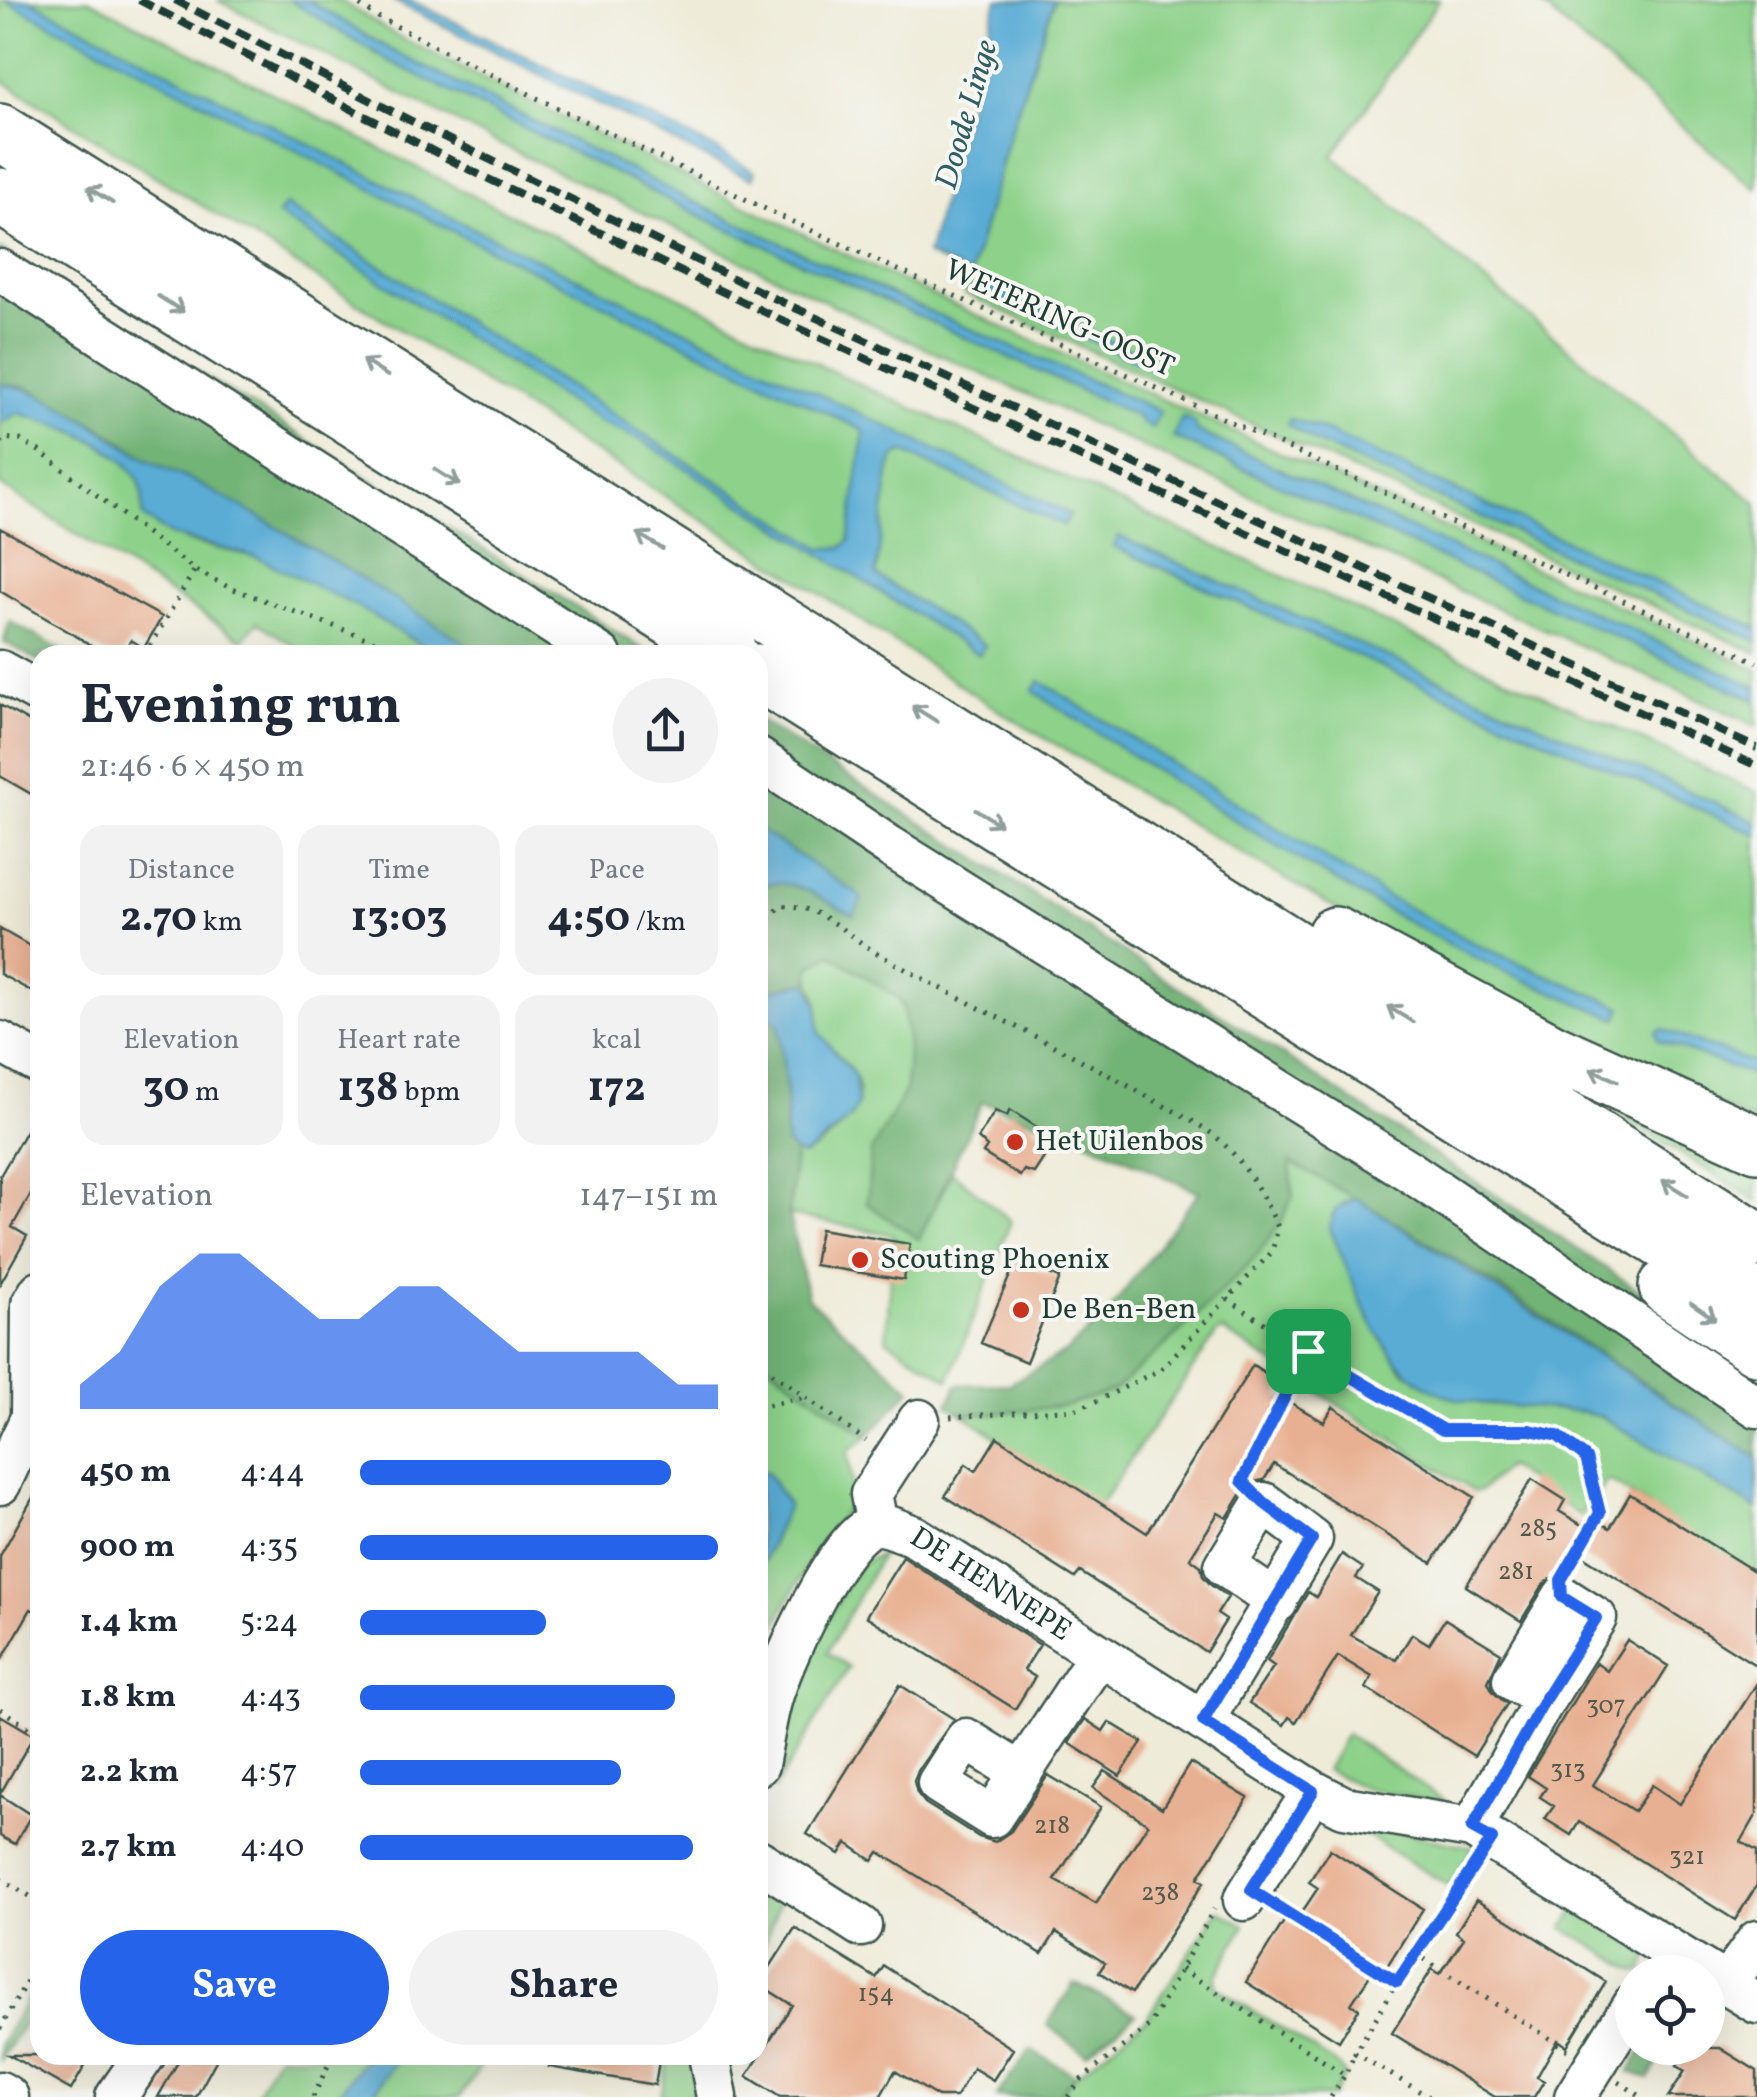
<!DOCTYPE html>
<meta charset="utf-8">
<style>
:root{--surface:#fff;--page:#f2f2f3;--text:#1f2937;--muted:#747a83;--accent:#2563eb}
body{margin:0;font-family:Vollkorn,serif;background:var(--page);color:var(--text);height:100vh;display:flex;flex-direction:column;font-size:38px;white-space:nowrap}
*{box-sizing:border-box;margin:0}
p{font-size:32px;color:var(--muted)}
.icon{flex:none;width:55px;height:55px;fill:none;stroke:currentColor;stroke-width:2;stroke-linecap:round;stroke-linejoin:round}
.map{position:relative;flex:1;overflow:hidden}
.details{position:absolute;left:30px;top:645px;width:738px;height:1420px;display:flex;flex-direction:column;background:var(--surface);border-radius:30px;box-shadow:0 10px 40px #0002}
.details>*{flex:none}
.tools{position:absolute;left:1615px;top:1955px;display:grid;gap:20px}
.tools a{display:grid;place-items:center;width:110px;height:110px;border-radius:50%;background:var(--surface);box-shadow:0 10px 40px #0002;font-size:50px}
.pin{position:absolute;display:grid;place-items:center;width:85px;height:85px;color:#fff;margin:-42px;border-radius:20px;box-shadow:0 5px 15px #0006}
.round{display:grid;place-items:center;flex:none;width:105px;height:105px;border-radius:52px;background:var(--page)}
.head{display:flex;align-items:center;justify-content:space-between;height:170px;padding:0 50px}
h1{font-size:55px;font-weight:700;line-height:75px}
.figures{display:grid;grid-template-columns:repeat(3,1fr);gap:15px;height:170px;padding:10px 50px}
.figures div{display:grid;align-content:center;border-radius:25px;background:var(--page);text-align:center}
.figures b{font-size:42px;font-weight:700}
.figures small{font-size:28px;font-weight:400}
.figures p{font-size:28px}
.chart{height:280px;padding:20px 50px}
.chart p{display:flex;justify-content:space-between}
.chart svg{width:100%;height:180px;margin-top:10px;fill:var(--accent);opacity:.7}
.primary-button{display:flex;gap:20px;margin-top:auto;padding:20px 50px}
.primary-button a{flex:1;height:115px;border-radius:60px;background:var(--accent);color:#fff;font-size:40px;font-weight:700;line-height:115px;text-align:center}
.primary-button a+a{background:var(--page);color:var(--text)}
ul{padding:0 50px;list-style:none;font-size:32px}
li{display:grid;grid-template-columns:160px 120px 1fr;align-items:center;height:75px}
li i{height:25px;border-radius:12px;background:var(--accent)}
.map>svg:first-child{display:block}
.green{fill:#8dd18a;stroke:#56875f;stroke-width:2.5}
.forest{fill:#72b376;stroke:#487855;stroke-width:2.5}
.water{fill:#5aacd5;stroke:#3c7484;stroke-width:2.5}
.building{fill:#e8b092}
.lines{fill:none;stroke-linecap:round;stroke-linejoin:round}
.minor-casing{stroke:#3e574d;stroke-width:45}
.highway-casing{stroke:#3e574d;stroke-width:60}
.path{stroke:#3e574d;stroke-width:5;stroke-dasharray:2.5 8;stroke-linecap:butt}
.minor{stroke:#fff;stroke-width:40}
.highway{stroke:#fff;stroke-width:55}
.rail{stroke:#1f3d34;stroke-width:8;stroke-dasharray:15 8;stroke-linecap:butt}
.oneway{stroke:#8f9e9a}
.route-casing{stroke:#fff;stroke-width:20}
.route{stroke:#2563eb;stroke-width:12}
.poi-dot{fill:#c8321e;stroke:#f6f6f2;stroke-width:4}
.labels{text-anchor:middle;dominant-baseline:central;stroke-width:8;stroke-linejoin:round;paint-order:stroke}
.number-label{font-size:25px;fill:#515a4c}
.street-label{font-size:30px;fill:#1f3d34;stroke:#f6f6f2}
.poi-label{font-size:30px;fill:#1f3d34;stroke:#f6f6f2;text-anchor:start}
.water-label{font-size:32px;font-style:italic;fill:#315e64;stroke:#f6f6f2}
</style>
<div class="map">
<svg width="1757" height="2097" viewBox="0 0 1757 2097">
<rect width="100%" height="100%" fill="#f6f6f2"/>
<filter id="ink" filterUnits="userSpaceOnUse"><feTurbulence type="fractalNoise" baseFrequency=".01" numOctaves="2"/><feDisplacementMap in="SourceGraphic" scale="20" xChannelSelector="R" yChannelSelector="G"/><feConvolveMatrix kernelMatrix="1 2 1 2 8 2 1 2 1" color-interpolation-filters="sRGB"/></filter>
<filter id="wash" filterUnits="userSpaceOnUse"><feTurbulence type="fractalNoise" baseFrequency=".0048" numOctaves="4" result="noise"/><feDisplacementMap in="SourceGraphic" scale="40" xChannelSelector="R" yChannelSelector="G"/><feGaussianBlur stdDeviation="2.25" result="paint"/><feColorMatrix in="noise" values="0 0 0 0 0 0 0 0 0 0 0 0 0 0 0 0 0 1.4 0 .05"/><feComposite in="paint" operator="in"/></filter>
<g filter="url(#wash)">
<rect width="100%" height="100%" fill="#eeebd8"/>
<path class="green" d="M 0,0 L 89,0 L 473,196 L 853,381 L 1757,792 L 1757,1124 L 1452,977 L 1004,714 L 799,580 L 0,79 Z
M 217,0 L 339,0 L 394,34 L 522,98 L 899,280 L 1757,669 L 1757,726 L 879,327 L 499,144 Z
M 1054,0 L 1439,0 L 1333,156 L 1757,503 L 1757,653 L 965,294 L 1008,138 Z
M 1535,0 L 1757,0 L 1757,189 L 1739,175 Z
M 18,413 C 58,425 112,440 137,478 C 144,487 142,505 144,517 L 189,542 L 256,557 L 358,607 L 438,655 L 308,655 L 257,622 L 243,640 L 0,485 L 0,424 Z
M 831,954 L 897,997 C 908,1011 911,1072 906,1090 C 899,1111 882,1133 871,1152 L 919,1239 L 952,1172 L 1011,1221 L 949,1380 L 886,1339 L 894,1235 L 789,1215 L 795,1153 L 804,1156 C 829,1142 875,1103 852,1071 C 844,1058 827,1050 821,1036 C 817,1026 819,1015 818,1005 C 816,991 809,982 810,967 Z
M 1455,1013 L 1757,1152 L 1757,1201 Z
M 1289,1162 L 1356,1198 L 1343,1203 L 1329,1227 L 1382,1341 L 1404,1372 L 1602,1417 L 1757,1509 L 1757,1578 L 1611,1481 L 1606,1482 L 1580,1516 L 1507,1466 L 1480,1491 L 1474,1492 L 1223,1331 L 1217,1333 L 1099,1506 L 962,1414 L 1067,1405 L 1115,1390 L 1181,1331 L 1253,1260 Z
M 758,1357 L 868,1436 L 848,1451 L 853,1488 L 851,1503 L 815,1550 L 759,1656 L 758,1573 L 788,1505 L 767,1473 L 758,1471 Z
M 882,1554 L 827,1653 L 849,1667 L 773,1791 L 782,1737 L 813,1647 L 858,1565 Z
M 1346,1734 L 1449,1804 L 1366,1789 L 1326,1770 Z
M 1343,1821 L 1474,1847 L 1449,1886 Z
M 758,1885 L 780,1900 L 758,1961 Z
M 1576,1909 L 1650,1955 L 1642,1972 L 1636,1972 L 1563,1928 Z
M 1218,1910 L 1245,1925 L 1216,1977 L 1216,1987 L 1336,2064 L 1345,2075 L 1332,2097 L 1055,2097 L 1070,2080 L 1146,2019 Z
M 277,2055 L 368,2055 L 336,2097 L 254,2097 Z
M 400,2055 L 488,2055 L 460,2097 L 371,2097 Z
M 669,2055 L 694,2055 L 693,2094 L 685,2097 L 661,2097 Z"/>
<path class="forest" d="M 0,249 L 653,655 L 484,655 L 269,523 L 199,484 L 152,462 L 99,426 L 27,387 L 0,384 Z
M 9,621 L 70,655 L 40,655 L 40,662 L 4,642 Z
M 758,720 C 1094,931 1428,1147 1757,1370 L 1757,1458 C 1603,1358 1452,1249 1290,1162 L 1293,1196 L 1278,1227 L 1253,1260 L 1181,1331 L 1115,1390 L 1068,1405 L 990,1414 L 962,1414 L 948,1405 L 957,1385 L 1009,1384 L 1066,1352 L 1107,1314 L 1199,1192 L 1075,1135 L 982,1102 L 919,1239 L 867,1204 L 871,1152 L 906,1089 L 908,1047 L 903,1004 L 897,997 L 831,954 L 810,967 L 809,984 L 802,983 L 758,993 L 758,888 C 789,871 825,903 854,915 L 856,893 L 758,829 Z
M 768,1016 L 778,1022 L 786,1088 L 786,1143 L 795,1153 L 789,1215 L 808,1299 L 911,1389 L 868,1436 L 758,1357 L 758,1018 Z
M 40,1977 L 40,1999 L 0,2061 L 0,2044 Z
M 1074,1983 L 1136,2014 L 1086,2054 L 1047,2025 Z
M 1643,2048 L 1666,2048 L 1649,2078 L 1629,2072 Z
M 1030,2050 L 1076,2075 L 1055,2097 L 996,2097 Z"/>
<path class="water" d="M 4,0 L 30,0 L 462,223 L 1070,514 L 1064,526 L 903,452 L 894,457 L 889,473 L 876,575 L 985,645 L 979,655 L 641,440 L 599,422 L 278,215 L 285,205 L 822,548 L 841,548 L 849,541 L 864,431 L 458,234 Z
M 289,0 L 308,0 L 391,50 L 713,211 L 894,296 L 1160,411 L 1152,428 L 1140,422 L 1138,417 L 709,220 L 387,60 Z
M 392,0 L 410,0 L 716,149 L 755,172 L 752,179 L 710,160 Z
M 997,0 L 1054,0 L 1008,138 L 970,275 L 927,255 Z
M 979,282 L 1152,359 L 1149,367 L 976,289 Z
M 0,384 C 59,391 103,436 154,463 C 170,472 187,477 203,486 C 299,537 391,597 484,655 L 438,655 L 358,607 L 256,557 L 170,535 L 143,517 C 142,505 144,487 137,478 C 113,440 59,425 18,413 L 0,424 Z
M 1182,417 L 1194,422 L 1197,431 L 1757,687 L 1757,701 L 1173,437 Z
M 1290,419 L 1317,427 L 1757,628 L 1757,641 L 1313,441 L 1287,424 Z
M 1118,536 L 1740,814 L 1757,823 L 1757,835 L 1114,547 Z
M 1040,681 L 1388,897 L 1480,946 L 1622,1007 L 1617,1019 C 1568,998 1517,979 1470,955 C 1319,877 1175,784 1033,691 Z
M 758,829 L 856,893 L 862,899 L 854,915 C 825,903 789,871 758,888 Z
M 803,983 L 809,984 L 818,1004 L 819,1032 L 855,1076 L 858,1103 L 851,1118 L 804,1156 L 795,1153 L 786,1143 L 786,1088 L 778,1023 L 768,1016 L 758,1018 L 758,993 Z
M 1662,1029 L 1757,1064 L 1757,1077 L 1658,1040 L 1656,1032 Z
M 1356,1198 L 1757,1458 L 1757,1509 L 1602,1417 C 1559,1405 1516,1409 1472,1402 C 1383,1390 1362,1298 1329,1227 L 1335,1210 Z
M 758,1471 L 767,1472 L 788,1505 L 758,1573 Z
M 368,2055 L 400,2055 L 371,2097 L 336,2097 Z"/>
<g id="blocks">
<path class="building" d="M 0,528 L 162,617 L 144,648 L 131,640 L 122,655 L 108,655 L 0,591 Z
M 0,705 L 40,728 L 40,799 L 0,776 Z
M 0,929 L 40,952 L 40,996 L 0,974 Z
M 40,1106 L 40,1178 L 12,1227 L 27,1236 L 0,1284 L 0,1176 Z
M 1010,1110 L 1046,1133 L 1043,1138 L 1051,1147 L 1034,1173 L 1024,1170 L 1020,1176 L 983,1153 L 987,1147 L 978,1138 L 995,1111 L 1007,1116 Z
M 820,1229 L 910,1244 L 904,1280 L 814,1265 Z
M 1016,1261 L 1060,1278 L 1026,1362 L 981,1343 Z
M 1253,1365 L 1285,1386 L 1279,1396 L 1324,1422 L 1333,1407 L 1474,1497 L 1432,1563 L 1274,1464 L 1264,1480 L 1253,1482 L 1244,1490 L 1227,1518 L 1218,1513 L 1190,1558 L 1201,1566 L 1203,1576 L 1211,1585 L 1228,1597 L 1217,1614 L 1226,1620 L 1206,1652 L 1080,1572 L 1075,1578 L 945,1496 L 966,1464 L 976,1471 L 997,1437 L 1147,1533 Z
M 1532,1479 L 1565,1500 L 1559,1511 L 1593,1532 L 1599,1522 L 1610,1528 L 1630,1494 L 1757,1573 L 1757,1666 L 1573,1550 L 1556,1575 L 1543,1585 L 1521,1621 L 1466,1586 Z
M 40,1485 L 40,1614 L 31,1609 L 0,1663 L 0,1556 Z
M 1342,1554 L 1363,1568 L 1356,1578 L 1378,1592 L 1351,1635 L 1396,1660 L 1412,1634 L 1429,1644 L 1445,1619 L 1501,1653 L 1488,1682 L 1493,1692 L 1507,1704 L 1474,1756 L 1366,1688 L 1372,1677 L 1338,1656 L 1296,1722 L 1289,1717 L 1284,1725 L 1249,1703 L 1274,1666 L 1267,1661 L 1308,1592 L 1316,1597 Z
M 903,1557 L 1040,1645 L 1024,1670 L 1035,1677 L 1015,1709 L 866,1616 Z
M 1627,1640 L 1668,1666 L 1593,1785 L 1634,1811 L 1652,1785 L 1680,1804 L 1757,1683 L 1757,1814 L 1741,1842 L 1757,1851 L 1757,1885 L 1735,1920 L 1579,1822 L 1571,1835 L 1545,1819 L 1554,1806 L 1540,1797 L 1546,1788 L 1528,1776 L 1596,1663 L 1607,1671 Z
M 900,1685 L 954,1719 L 918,1770 L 914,1781 L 917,1793 L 925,1803 L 979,1837 L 995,1842 L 1011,1831 L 1048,1775 L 1101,1807 L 1055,1880 L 1096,1903 L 1148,1824 L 1093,1788 L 1105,1771 L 1162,1808 L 1190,1763 L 1248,1798 L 1198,1878 L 1204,1882 L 1132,1993 L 1099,1972 L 1105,1963 L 1056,1932 L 1042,1954 L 879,1852 L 873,1861 L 847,1843 L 840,1854 L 807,1834 Z
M 0,1715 L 34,1735 L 0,1794 Z
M 1085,1719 L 1103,1731 L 1109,1722 L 1142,1742 L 1120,1776 L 1069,1743 Z
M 0,1795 L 31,1815 L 15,1844 L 0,1836 Z
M 1330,1849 L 1423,1909 L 1384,1971 L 1376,1966 L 1351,2004 L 1359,2009 L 1339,2041 L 1246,1982 L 1286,1918 L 1294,1924 L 1318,1888 L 1309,1882 Z
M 1476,1900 L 1606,1982 L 1567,2046 L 1558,2040 L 1537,2077 L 1544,2081 L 1534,2097 L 1495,2097 L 1392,2033 L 1432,1969 L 1440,1974 L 1464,1938 L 1456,1932 Z
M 795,1928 L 876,1978 L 884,1966 L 1013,2049 L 993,2080 L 973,2068 L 956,2097 L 938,2097 L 895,2071 L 880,2097 L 780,2097 L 747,2076 L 792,2005 L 759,1984 Z
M 1688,2048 L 1720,2048 L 1757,2071 L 1757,2097 L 1668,2097 L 1685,2071 L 1677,2066 Z
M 9,2055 L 91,2055 L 71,2090 Z
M 182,2055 L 219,2055 L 196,2097 L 158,2097 Z
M 550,2055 L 660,2055 L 655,2085 L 549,2067 Z"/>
</g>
</g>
<g filter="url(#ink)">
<use href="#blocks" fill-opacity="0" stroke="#3e574d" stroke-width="2.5"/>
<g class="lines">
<defs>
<g id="minor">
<path d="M 0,270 L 601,655"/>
<path d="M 0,671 L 40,693"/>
<path d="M 758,758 L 889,846 L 1409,1171 L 1757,1407"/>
<path d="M 0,1042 L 40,1064"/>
<path d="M 0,1484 L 31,1418 L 32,1304 L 40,1291"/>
<path d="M 877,1524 L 871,1494 L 919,1420"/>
<path d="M 1203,1721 L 1312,1539 L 1264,1503 L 1225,1566 L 1277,1602"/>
<path id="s1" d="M 758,1765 C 762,1745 765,1725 770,1705 C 778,1670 840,1527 877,1525 C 887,1524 903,1532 914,1536 L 1313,1791 L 1344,1807 L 1472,1828 L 1757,2003"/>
<path d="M 1021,1773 L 966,1739 L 938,1783 L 992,1817 L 1099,1655"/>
<path d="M 1472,1828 L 1545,1699 L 1596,1618 L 1563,1597 L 1513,1680 L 1545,1699"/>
<path d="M 758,1860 L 861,1926"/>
<path d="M 1244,1900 L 1313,1791"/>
<path d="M 1727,1983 L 1757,1941"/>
<path d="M 709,2055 L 717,2097"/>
<path d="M 0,2092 L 8,2097"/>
<path d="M 116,2097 L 145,2055"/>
<path d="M 1575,2097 L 1632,2006"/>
</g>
<path id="highway" d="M 0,132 L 1757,1240
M 0,196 L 730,655
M 758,672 L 1757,1300
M 1335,935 L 1551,1051 L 1757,1144
M 1667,1287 L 1757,1347"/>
</defs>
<use href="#minor" class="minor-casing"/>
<use href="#highway" class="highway-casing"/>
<path class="path" d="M 351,0 L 378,17 L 537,98 L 782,217 L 1757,662
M 0,442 L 4,438 L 20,440 L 39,451 L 195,570 L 228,587 L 412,655
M 145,655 L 194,571
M 377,655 L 385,643
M 758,936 L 765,921 L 780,906 C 818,903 845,934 875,952 C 963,1003 1057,1044 1146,1096 C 1167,1108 1192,1119 1212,1134 C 1243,1157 1262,1194 1278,1227 L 1272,1252 L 1227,1299 L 1308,1351 L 1244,1477
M 1308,1351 L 1443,1430 L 1530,1430 L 1558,1436 L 1586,1458 L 1600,1513 L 1568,1568
M 758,1357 L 770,1371 L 866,1441
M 758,1407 L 805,1397
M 950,1417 L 1077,1409 L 1099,1400 L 1161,1369 L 1227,1299
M 0,1709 L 40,1735
M 0,1879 L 40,1902
M 1277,1906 L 1397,1982
M 1415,1953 L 1568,2050
M 1181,1969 L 1345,2075 L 1355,2053
M 0,2029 L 40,1957
M 1619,2082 L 1642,2097
M 313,2097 L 333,2055
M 1068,2097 L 1082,2079 L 1150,2025 L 1214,1909
M 1331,2097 L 1345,2075
M 1429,2097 L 1355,2053 L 1415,1953 L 1473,1867"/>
<use href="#minor" class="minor"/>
<use href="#highway" class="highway"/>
<path class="rail" d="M 139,0 L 472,171 L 775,317 L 1757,766
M 175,0 L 421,126 L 782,302 L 1757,748"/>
</g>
<defs><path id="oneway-shaft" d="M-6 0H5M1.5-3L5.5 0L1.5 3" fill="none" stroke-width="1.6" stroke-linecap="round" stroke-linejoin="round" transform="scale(2.5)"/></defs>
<g class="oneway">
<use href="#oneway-shaft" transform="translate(100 195) rotate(-148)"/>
<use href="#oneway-shaft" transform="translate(171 304) rotate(32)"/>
<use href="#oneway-shaft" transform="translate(375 368) rotate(-148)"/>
<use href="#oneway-shaft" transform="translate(447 477) rotate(32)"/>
<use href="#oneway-shaft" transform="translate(650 541) rotate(-148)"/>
<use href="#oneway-shaft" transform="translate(925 714) rotate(-148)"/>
<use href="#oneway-shaft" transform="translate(988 817) rotate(32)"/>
<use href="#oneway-shaft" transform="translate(1400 1014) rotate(-148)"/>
<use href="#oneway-shaft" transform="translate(1604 1075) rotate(-155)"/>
<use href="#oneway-shaft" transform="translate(1675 1188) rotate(-148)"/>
<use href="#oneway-shaft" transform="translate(1703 1311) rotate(34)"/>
</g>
</g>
<g class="lines" filter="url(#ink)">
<defs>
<path id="route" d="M 1308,1351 L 1443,1430 L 1530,1430 L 1558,1436 L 1586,1458 L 1600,1513 L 1561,1580 L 1562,1597 L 1596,1618 L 1545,1699 L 1472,1828 L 1492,1839 L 1397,1982 L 1251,1890 L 1313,1791 L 1203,1721 L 1312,1539 L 1264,1503 L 1242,1481 Z"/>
</defs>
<use href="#route" class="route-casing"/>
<use href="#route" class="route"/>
</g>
<g class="poi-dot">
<circle cx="1015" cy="1142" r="10"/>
<circle cx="860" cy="1260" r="10"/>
<circle cx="1021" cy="1310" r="10"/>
</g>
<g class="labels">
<g class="number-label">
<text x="1538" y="1529">285</text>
<text x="1516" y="1572">281</text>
<text x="1606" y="1706">307</text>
<text x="1568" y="1770">313</text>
<text x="1052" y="1826">218</text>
<text x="1687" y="1857">321</text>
<text x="1160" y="1893">238</text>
<text x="876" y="1994">154</text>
</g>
<g class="street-label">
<text transform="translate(1059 319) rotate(24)">WETERING-OOST</text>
<text stroke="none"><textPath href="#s1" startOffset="405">DE HENNEPE</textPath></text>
</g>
<g class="poi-label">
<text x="1035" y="1142">Het Uilenbos</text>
<text x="880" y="1260">Scouting Phoenix</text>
<text x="1041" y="1310">De Ben-Ben</text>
</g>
<g class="water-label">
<text transform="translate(968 115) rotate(-74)">Doode Linge</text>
</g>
</g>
</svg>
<div class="tools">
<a><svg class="icon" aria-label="locate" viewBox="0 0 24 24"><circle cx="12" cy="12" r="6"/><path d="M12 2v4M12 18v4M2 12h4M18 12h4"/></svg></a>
</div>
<div class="pin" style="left:1308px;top:1351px;background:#1e9e55"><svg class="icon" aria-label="arrive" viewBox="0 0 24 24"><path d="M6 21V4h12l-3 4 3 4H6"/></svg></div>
<section class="details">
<div class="head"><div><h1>Evening run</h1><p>21:46 · 6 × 450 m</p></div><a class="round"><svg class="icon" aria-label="share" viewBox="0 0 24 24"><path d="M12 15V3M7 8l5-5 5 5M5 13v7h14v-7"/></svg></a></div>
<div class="figures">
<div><p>Distance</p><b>2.70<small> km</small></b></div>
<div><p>Time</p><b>13:03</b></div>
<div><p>Pace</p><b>4:50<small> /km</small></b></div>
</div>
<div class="figures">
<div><p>Elevation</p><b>30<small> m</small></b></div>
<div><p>Heart rate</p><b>138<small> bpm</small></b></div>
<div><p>kcal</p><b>172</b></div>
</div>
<div class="chart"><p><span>Elevation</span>147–151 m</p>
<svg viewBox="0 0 160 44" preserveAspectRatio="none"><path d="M0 44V38L10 30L20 14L30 6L40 6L50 14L60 22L70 22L80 14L90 14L100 22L110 30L120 30L130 30L140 30L150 38L160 38V44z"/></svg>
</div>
<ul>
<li><b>450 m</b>4:44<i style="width:87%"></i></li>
<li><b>900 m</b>4:35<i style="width:100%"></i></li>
<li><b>1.4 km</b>5:24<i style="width:52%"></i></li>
<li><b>1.8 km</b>4:43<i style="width:88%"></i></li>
<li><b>2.2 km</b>4:57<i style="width:73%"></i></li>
<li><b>2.7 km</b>4:40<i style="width:93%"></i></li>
</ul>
<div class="primary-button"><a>Save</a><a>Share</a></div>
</section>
</div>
